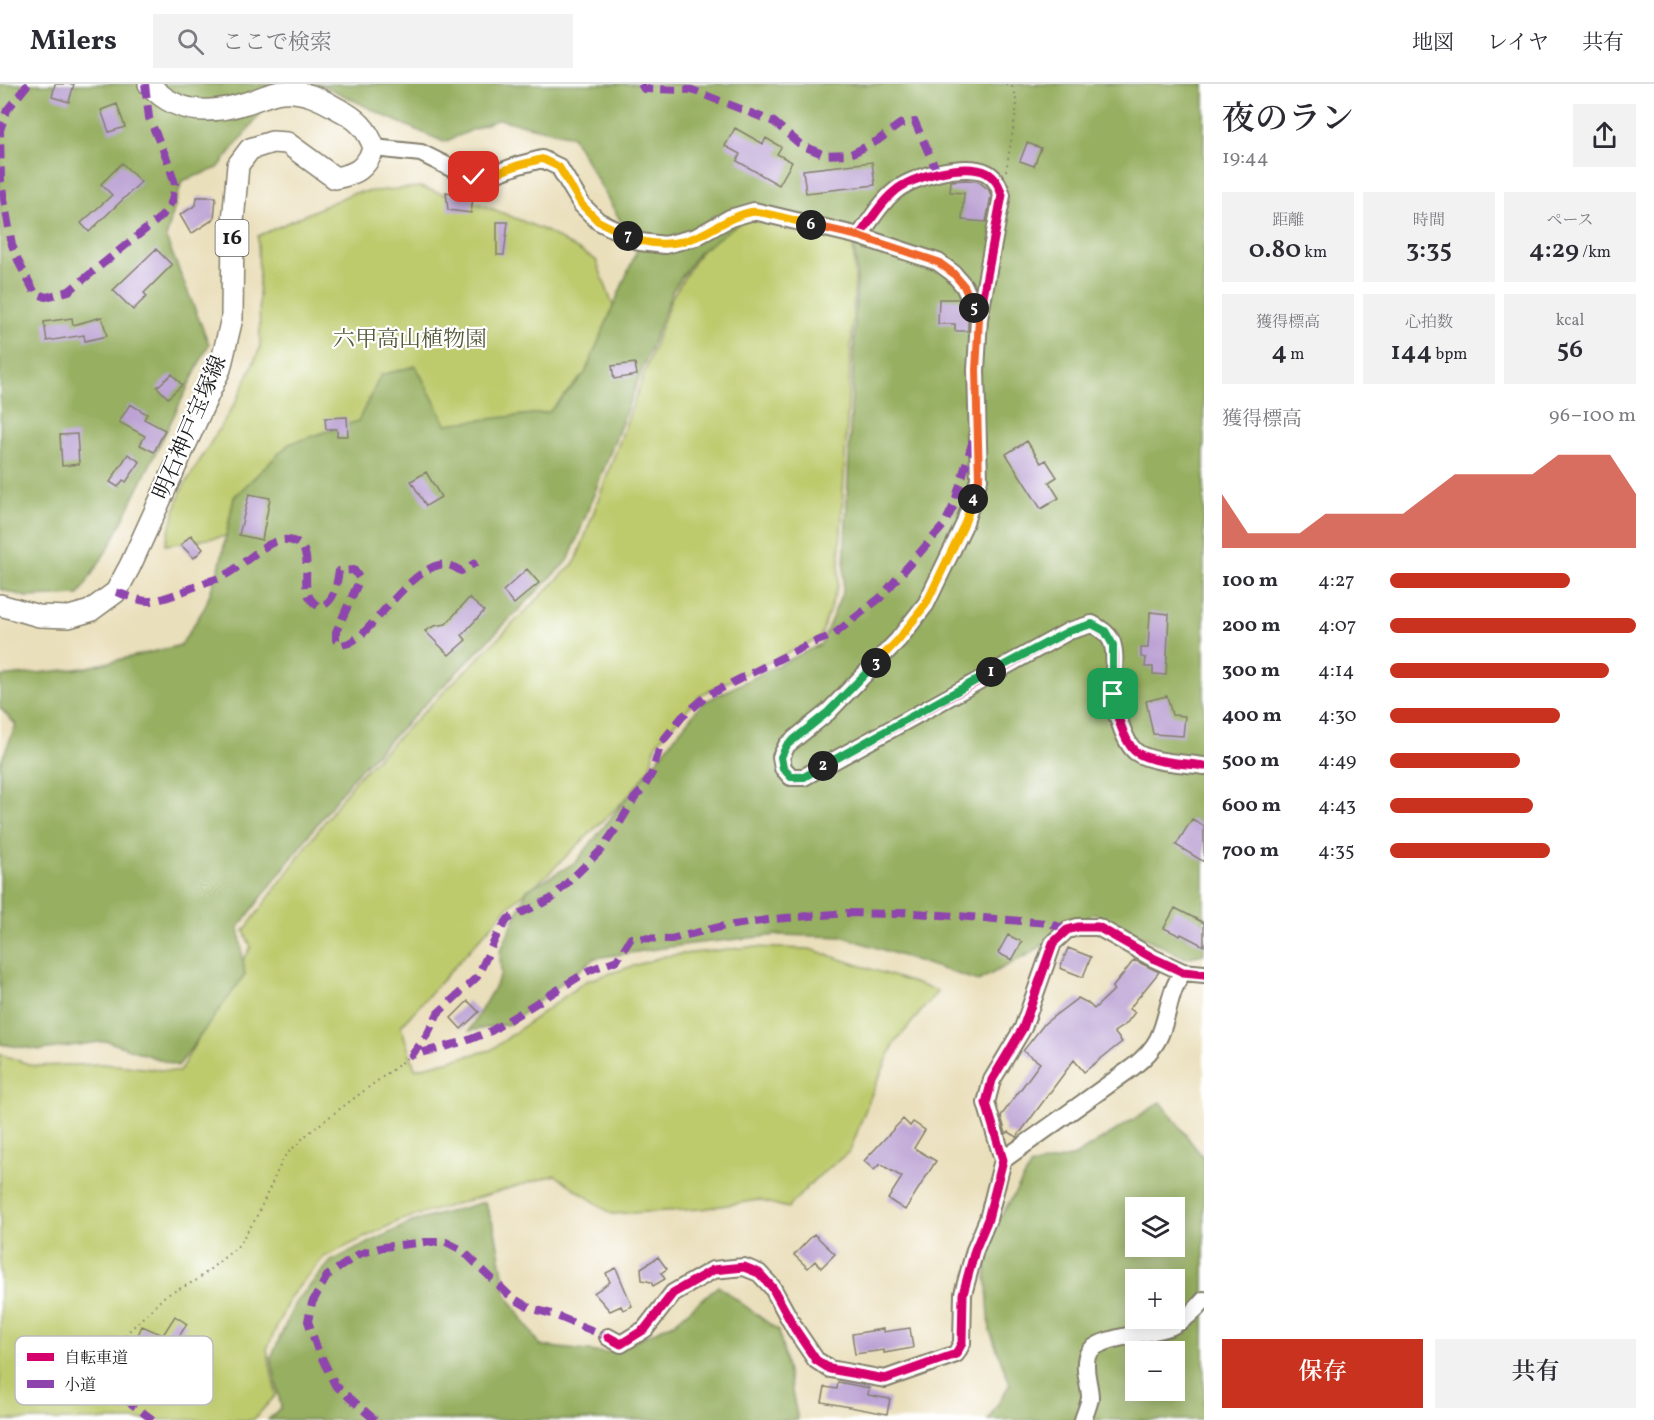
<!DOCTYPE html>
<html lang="ja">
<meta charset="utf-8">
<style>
:root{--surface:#fff;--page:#f2f2f3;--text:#2b2b33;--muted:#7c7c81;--line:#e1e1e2;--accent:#c8321e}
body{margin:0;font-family:Vollkorn,"Noto Serif JP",serif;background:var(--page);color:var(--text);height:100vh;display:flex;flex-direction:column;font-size:22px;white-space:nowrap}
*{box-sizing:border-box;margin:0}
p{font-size:20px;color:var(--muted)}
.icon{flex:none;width:33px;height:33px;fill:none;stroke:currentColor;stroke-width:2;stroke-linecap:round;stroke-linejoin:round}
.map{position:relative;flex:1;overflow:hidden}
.panel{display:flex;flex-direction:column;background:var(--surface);width:450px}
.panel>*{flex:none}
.controls{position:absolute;left:1125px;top:1113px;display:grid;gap:12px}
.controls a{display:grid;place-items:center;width:60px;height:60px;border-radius:0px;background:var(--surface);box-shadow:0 3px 15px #0003;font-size:30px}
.pin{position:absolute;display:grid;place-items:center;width:51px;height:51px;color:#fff;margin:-26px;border-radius:12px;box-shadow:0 3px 9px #0006}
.km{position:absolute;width:30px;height:30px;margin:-15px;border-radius:50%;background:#222;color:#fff;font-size:16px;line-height:30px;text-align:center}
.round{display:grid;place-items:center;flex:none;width:63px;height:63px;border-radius:0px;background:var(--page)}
.headline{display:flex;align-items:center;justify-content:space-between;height:102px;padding:0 18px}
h1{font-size:33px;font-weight:600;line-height:45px}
.metrics{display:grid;grid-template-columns:repeat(3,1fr);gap:9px;height:102px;padding:6px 18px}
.metrics div{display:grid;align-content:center;border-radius:0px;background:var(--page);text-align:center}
.metrics b{font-size:26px;font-weight:600}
.metrics small{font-size:16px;font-weight:400}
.metrics p{font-size:16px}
.chart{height:168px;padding:12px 18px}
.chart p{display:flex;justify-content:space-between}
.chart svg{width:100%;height:108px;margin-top:6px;fill:var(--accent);opacity:.7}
.action{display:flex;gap:12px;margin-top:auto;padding:12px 18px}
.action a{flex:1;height:69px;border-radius:0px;background:var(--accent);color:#fff;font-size:24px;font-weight:600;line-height:69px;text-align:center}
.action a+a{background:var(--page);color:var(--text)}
ul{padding:0 18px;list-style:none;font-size:20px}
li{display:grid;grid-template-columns:96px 72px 1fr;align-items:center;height:45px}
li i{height:15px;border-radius:8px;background:var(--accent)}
header{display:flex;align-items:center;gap:36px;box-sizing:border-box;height:84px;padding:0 30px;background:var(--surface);border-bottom:2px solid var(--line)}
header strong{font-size:28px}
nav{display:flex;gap:33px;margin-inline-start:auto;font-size:21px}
.search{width:420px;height:54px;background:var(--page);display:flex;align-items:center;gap:15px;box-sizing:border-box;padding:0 21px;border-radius:0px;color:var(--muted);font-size:22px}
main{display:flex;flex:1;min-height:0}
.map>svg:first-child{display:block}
.green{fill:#becb6d;stroke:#6d7444;stroke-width:1.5}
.forest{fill:#96af60;stroke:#59663e;stroke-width:1.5;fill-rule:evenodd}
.building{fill:#bca3d4}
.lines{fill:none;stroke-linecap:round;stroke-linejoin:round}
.minor-casing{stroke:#837e6c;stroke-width:20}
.major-casing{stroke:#837e6c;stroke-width:24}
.path{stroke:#837e6c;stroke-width:2;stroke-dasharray:1.5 4.5;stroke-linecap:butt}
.minor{stroke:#fff;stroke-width:16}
.major{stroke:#fff;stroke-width:21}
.quiet{stroke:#8e44ad;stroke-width:8;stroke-dasharray:15 8;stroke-linecap:butt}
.cycleway-casing{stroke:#fff;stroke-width:13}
.cycleway{stroke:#d6006c;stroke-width:9}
.split-1-casing{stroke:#fff;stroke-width:12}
.split-2-casing{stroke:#fff;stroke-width:12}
.split-3-casing{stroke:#fff;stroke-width:12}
.split-4-casing{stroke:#fff;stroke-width:12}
.split-5-casing{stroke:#fff;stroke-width:12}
.split-6-casing{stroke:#fff;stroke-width:12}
.split-7-casing{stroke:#fff;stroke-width:12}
.split-8-casing{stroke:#fff;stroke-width:12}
.split-1{stroke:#22a559;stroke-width:8}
.split-2{stroke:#22a559;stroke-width:8}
.split-3{stroke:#22a559;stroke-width:8}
.split-4{stroke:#f5b400;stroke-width:8}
.split-5{stroke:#f0652b;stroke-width:8}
.split-6{stroke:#f0652b;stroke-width:8}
.split-7{stroke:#f5b400;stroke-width:8}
.split-8{stroke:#f5b400;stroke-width:8}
.labels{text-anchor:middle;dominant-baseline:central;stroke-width:4.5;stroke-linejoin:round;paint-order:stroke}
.shield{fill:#fff;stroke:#606060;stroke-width:1.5}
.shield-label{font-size:21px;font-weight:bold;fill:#1c1c1c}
.park-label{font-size:22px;fill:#555938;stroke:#fff}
.street-label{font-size:22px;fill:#1c1c1c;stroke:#fff}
.key{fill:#fff;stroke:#bbb;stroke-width:1.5}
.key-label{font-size:16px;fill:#1c1c1c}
</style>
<header>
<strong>Milers</strong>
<div class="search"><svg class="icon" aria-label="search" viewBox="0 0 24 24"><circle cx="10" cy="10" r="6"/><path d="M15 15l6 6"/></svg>ここで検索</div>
<nav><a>地図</a><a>レイヤ</a><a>共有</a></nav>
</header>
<main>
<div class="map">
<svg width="1204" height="1336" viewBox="0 0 1204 1336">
<rect width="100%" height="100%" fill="#fff"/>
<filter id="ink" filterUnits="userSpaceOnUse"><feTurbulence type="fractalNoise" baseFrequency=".0167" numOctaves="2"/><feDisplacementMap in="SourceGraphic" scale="12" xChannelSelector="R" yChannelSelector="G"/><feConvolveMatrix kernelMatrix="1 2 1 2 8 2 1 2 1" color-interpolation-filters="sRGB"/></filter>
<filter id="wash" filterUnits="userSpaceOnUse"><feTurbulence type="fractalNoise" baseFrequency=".008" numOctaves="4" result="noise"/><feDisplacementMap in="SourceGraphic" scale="24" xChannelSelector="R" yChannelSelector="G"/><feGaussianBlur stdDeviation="1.35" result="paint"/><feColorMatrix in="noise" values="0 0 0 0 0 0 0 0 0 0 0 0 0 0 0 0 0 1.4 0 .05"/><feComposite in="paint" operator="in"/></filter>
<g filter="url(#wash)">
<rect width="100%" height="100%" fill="#eadfbb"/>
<path class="green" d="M 420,103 L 483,121 L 544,146 L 596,176 L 624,251 L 620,327 L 372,431 L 165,461 L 181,407 L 237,316 L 260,264 L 258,152 L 353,109 Z
M 751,136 L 853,160 L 855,194 L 838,501 L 820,554 L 700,611 L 656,660 L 647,694 L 548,790 L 510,821 L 401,942 L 415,985 L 491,966 L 586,897 L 665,872 L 749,863 L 810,865 L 938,907 L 894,960 L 870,1014 L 850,1067 L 814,1096 L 788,1124 L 758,1116 L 702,1125 L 612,1130 L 555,1091 L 401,1136 L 324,1173 L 290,1213 L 267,1265 L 276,1311 L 253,1336 L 0,1336 L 0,970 L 34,982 L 107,980 L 179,988 L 251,863 L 244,847 L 356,695 L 576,477 L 672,213 L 707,157 L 732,142 Z"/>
<path class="forest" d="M 0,0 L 1204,0 L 1204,870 L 1186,874 L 1094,829 L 1029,870 L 978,897 L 844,853 L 779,851 L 691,860 L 595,874 L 509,940 L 469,947 L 501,891 L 500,868 L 527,806 L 576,778 L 702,619 L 821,560 L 843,507 L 857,191 L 854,159 L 759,124 L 697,170 L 673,206 L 569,475 L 353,693 L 239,843 L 245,891 L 178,982 L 107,957 L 41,966 L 0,960 L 0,680 L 16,641 L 0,624 L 0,593 L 84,584 L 181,561 L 205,523 L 220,481 L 234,413 L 289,360 L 358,337 L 381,291 L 416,282 L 446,340 L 549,328 L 585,289 L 637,166 L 572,52 L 498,35 L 444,58 L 387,33 L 325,2 L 268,20 L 218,84 L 182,97 L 166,154 L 209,260 L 112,458 L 79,511 L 26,513 L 0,505 Z
M 1161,1018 L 1201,1071 L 1204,1071 L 1204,1336 L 988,1336 L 1010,1300 L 990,1247 L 984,1160 L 1031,1082 L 1075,1072 ZM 1136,1124 L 1174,1124 L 1174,1162 L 1136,1162 ZM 1136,1196 L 1174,1196 L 1174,1234 L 1136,1234 ZM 1136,1268 L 1174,1268 L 1174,1306 L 1136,1306 Z
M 485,1118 L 495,1146 L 507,1212 L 541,1262 L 606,1269 L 674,1239 L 718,1202 L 779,1247 L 798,1336 L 268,1336 L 281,1323 L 271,1274 L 295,1219 L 331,1177 L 412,1138 Z"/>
<g id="blocks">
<path class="building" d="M 55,0 L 74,0 L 69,18 L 52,13 Z
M 117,20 L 125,43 L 109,48 L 101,26 Z
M 735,44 L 763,60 L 766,54 L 781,63 L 777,70 L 792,78 L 779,101 L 737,77 L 740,70 L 725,62 Z
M 1027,59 L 1041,64 L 1034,82 L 1020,77 Z
M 872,78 L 875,101 L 806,109 L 803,86 Z
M 122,79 L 141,98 L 89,148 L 81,139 L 112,111 L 101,100 Z
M 966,96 L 979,98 L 989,106 L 991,112 L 986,138 L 962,136 L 964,109 L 950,108 L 951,97 Z
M 446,108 L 473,113 L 471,129 L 448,126 Z
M 197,113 L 216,113 L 214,135 L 191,150 L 180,131 L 196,121 Z
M 497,138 L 508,138 L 504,171 L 497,171 Z
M 156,165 L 172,181 L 144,209 L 147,212 L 133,226 L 113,206 Z
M 939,215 L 959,215 L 968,237 L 968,247 L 955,247 L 955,240 L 938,240 Z
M 102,233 L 107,252 L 85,257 L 84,251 L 47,257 L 44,238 L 72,234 L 73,241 Z
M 635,279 L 637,291 L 614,295 L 612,282 Z
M 172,290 L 182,301 L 168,314 L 157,303 Z
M 130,320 L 147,330 L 144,335 L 165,346 L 154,368 L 140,361 L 145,352 L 119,338 Z
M 347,333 L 348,352 L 337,352 L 337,345 L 326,345 L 325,334 Z
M 77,350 L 79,380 L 62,382 L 60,351 Z
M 1027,357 L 1041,379 L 1046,376 L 1057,393 L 1049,398 L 1059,414 L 1041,425 L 1006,370 Z
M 128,370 L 140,378 L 126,398 L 123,396 L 118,403 L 110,398 Z
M 426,388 L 441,413 L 426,422 L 411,397 Z
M 249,410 L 270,414 L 262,456 L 239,451 Z
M 191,451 L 203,465 L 194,474 L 181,461 Z
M 527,485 L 539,499 L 514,520 L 503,507 Z
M 469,514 L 484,527 L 462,551 L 466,556 L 449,571 L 425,547 L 434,542 L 446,540 Z
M 1150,528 L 1169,530 L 1166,591 L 1153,590 L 1153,583 L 1145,583 L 1146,574 L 1141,573 L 1141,564 L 1148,564 Z
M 1167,612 L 1172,631 L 1185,632 L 1183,652 L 1153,650 L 1146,617 Z
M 1192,735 L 1204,742 L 1204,778 L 1176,761 Z
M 1175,824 L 1204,839 L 1204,862 L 1181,850 L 1180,852 L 1164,844 Z
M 1008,851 L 1022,858 L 1012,876 L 998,869 Z
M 1068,864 L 1091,873 L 1083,893 L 1060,884 Z
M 1134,876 L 1159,888 L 1129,925 L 1135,928 L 1126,940 L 1114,948 L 1122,958 L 1084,988 L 1074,976 L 1017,1053 L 1009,1048 L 1006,1050 L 1001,1032 L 1040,979 L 1023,967 L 1045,939 L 1078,914 L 1088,919 L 1094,925 L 1114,906 L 1112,904 Z
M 468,917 L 479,928 L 461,945 L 451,934 Z
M 903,1035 L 910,1042 L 913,1038 L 925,1046 L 914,1064 L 936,1077 L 905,1126 L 888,1115 L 902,1093 L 880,1080 L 874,1086 L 864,1077 Z
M 814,1150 L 835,1170 L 821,1184 L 815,1177 L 808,1184 L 794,1171 Z
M 658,1173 L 667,1185 L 661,1189 L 665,1195 L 653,1202 L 651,1198 L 642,1196 L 641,1184 Z
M 616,1184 L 632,1222 L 623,1226 L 621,1222 L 610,1227 L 594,1209 L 610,1198 L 606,1189 Z
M 175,1232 L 187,1240 L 176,1257 L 189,1262 L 170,1306 L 163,1303 L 158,1315 L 149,1311 L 148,1314 L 127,1305 L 129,1299 L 109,1290 L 117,1272 L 121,1274 L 128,1257 L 134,1260 L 142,1242 L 163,1251 Z
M 910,1244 L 913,1264 L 884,1269 L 884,1266 L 855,1270 L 852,1250 L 883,1245 L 883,1248 Z
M 838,1298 L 869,1304 L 868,1311 L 890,1315 L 887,1330 L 822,1318 L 825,1303 L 837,1305 Z"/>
</g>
</g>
<g filter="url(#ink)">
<use href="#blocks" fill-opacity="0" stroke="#837e6c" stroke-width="1.5"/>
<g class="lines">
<defs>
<path id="minor" d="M 374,64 L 421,69 L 461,89 L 474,93 L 489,92 L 519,81 L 542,75 L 559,83 L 582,121 L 598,137 L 640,158 L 665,161 L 696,153 L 730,134 L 754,127 L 859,152 L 938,178 L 953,189 L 964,202 L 979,235
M 859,152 C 870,138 880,119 894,108 C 911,92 966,78 987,89 C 996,94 999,102 1002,111 L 979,235 L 976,286 L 979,395 L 964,441 L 926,520 L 898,556 L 828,628 L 787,661 L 781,673 L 783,684 L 791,693 L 804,693 L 1069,547 L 1092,540 C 1101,545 1111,551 1113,562 C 1117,577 1112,594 1113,609 C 1114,623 1124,659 1136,668 C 1151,679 1186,679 1204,682
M 1003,1076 L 1133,983 C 1143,975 1152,967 1158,955 C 1169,933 1168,908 1183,888
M 608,1253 L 621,1260 L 645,1245 L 673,1209 L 713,1186 L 744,1183 L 759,1189 L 772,1203 L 795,1245 L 816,1276 L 830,1285 L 885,1295 L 956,1270 L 962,1259 L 963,1210 L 975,1166 L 988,1135 L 1003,1076 L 986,1019 L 992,996 L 1023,944 L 1053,859 L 1067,846 L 1078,843 L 1098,843 L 1153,874 L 1183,888 L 1204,890
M 1083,1336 C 1085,1329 1089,1321 1090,1314 C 1090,1300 1083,1287 1087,1272 C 1094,1251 1153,1251 1172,1242 C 1185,1236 1194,1228 1204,1216"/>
<path id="major" d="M 0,521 L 39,532 L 69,533 L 90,527 L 116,508 L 130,482 L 220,285 L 232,234 L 233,138 L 238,81 L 250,65 L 272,58 L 287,59 L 335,94 C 357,90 365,85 374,64 C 368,45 356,34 338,25 C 321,15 303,6 282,8 C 270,9 257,16 246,19 C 209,31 175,30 149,0"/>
</defs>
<use href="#minor" class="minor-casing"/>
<use href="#major" class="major-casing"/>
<path class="path" d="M 1006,0 L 1014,4
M 1006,87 L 1017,22 L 1014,4
M 125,1251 L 165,1212 L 197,1196 L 237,1163 L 255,1136 L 284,1073 L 305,1052 L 333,1030 L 412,971"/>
<use href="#minor" class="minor"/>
<use href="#major" class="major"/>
<path class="quiet" d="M 28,0 L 7,26 L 0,46 L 1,98 L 12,161 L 20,181 L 35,209 L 46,213 L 69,207 L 162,132 L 172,117 L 175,100 L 167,75 L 149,34 L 145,0
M 641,0 L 644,5 L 692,6 L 774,38 L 801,61 L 825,71 L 851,70 L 877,57 L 900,40 L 915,38 L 937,88
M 973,356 L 954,421 L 944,441 L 880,514 L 833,551 L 807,561 L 708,611 L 682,633 L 661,659 L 652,689 L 643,705 L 634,715 L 618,742 L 600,767 L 551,815 L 508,835 L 498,849 L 477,893 L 438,929 L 427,951 L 412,971 L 466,957 L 491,947 L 590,886 L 617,876 L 631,854 L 671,855 L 720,843 L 774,835 L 846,829 L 895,830 L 902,828 L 1049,839 L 1067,846
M 116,508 C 126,511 141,518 151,517 C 170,514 186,506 204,499 C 211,496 219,495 225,491 C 245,482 273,445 297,459 C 319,472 292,509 320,523 C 336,517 336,501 339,487 L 354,486 L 360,495 L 336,548 L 336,556 L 342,561 L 349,559 L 359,553 C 380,534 412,487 439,481 C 448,479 454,483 461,487 L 477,478
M 87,1286 L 153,1336
M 375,1336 L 335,1301 L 317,1264 L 308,1237 L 312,1219 L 327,1192 L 359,1170 L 383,1163 L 426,1158 L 446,1158 L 462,1166 L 511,1213 L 530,1224 L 552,1230 L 608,1253"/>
<defs>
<path id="cycleway" d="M 859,152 C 870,138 880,119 894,108 C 911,92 966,78 987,89 C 996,94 999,102 1002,111 L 979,235 L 976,286 L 979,395 L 964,441 L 926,520 L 898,556 L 828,628 L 787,661 L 781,673 L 783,684 L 791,693 L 804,693 L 1069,547 L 1092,540 C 1101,545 1111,551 1113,562 C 1117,577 1112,594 1113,609 C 1114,623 1124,659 1136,668 C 1151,679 1186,679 1204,682
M 608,1253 L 621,1260 L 645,1245 L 673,1209 L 713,1186 L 744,1183 L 759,1189 L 772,1203 L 795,1245 L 816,1276 L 830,1285 L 885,1295 L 956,1270 L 962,1259 L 963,1210 L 975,1166 L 988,1135 L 1003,1076 L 986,1019 L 992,996 L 1023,944 L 1053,859 L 1067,846 L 1078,843 L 1098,843 L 1153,874 L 1183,888 L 1204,890"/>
</defs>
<use href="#cycleway" class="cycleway-casing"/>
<use href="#cycleway" class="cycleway"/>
</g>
</g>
<g class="lines" filter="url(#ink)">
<defs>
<path id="split-1" d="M 991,588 L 1069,547 L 1092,540 L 1105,547 L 1113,561 L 1113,610"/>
<path id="split-2" d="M 823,682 L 991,588"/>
<path id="split-3" d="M 823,682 L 804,693 L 791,693 L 783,684 L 781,673 L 787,661 L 828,628 L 876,579"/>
<path id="split-4" d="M 876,579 L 898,556 L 926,520 L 964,441 L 973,415"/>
<path id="split-5" d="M 973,415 L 979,395 L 976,286 L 979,234 L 974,224"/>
<path id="split-6" d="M 811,141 L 859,152 L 938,178 L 953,189 L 964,202 L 974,224"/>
<path id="split-7" d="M 628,152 C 649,162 674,162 696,153 C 715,145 730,132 751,128 C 762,126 798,138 811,141"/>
<path id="split-8" d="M 474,93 L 489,92 L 519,81 L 542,75 L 559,83 L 582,121 L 598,137 L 628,152"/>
</defs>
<use href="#split-1" class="split-1-casing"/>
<use href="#split-2" class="split-2-casing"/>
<use href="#split-3" class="split-3-casing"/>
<use href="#split-4" class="split-4-casing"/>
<use href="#split-5" class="split-5-casing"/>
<use href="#split-6" class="split-6-casing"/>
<use href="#split-7" class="split-7-casing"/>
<use href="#split-8" class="split-8-casing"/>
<use href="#split-1" class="split-1"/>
<use href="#split-2" class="split-2"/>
<use href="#split-3" class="split-3"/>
<use href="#split-4" class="split-4"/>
<use href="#split-5" class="split-5"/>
<use href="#split-6" class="split-6"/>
<use href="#split-7" class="split-7"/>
<use href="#split-8" class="split-8"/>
</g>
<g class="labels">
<rect class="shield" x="215.5" y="136" width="33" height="36" rx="4.5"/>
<g class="shield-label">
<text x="232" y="154">16</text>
</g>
<g class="park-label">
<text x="410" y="256">六甲高山植物園</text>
</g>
<g class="street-label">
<text transform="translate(191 344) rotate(-67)">明石神戸宝塚線</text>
</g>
</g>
<rect x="15" y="1252" width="198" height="69" rx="9" class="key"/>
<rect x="27" y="1269" width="27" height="8" fill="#d6006c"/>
<rect x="27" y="1296" width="27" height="8" fill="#8e44ad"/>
<g class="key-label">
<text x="64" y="1279">自転車道</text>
<text x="64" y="1306">小道</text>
</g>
</svg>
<div class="controls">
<a><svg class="icon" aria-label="layers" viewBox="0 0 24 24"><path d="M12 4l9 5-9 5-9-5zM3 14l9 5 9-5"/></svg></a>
<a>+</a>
<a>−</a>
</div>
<div class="pin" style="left:1113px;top:610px;background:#1e9e55"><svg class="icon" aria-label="arrive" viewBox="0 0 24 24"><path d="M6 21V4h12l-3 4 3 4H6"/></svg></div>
<div class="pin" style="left:474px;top:93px;background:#d93025"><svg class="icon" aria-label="check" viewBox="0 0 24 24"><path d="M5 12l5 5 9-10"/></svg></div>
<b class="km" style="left:991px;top:588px">1</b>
<b class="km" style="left:823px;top:682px">2</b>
<b class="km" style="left:876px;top:579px">3</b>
<b class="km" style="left:973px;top:415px">4</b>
<b class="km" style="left:974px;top:224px">5</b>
<b class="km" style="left:811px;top:141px">6</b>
<b class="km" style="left:628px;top:152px">7</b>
</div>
<section class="panel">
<div class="headline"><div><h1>夜のラン</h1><p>19:44</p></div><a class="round"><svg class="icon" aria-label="share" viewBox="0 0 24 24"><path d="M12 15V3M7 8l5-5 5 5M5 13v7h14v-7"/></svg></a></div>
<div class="metrics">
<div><p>距離</p><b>0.80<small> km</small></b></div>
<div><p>時間</p><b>3:35</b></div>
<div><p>ペース</p><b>4:29<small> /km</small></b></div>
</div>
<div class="metrics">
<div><p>獲得標高</p><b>4<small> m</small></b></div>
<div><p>心拍数</p><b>144<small> bpm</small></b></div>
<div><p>kcal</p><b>56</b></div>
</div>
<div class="chart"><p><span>獲得標高</span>96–100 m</p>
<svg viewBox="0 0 160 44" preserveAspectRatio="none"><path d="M0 44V22L10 38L20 38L30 38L40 30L50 30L60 30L70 30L80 22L90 14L100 14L110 14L120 14L130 6L140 6L150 6L160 22V44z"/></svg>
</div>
<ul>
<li><b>100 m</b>4:27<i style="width:73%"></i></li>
<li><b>200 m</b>4:07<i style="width:100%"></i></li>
<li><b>300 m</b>4:14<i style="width:89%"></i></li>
<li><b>400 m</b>4:30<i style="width:69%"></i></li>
<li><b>500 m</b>4:49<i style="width:53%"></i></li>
<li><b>600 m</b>4:43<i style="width:58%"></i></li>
<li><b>700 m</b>4:35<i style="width:65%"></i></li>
</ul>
<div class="action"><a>保存</a><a>共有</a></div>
</section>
</main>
